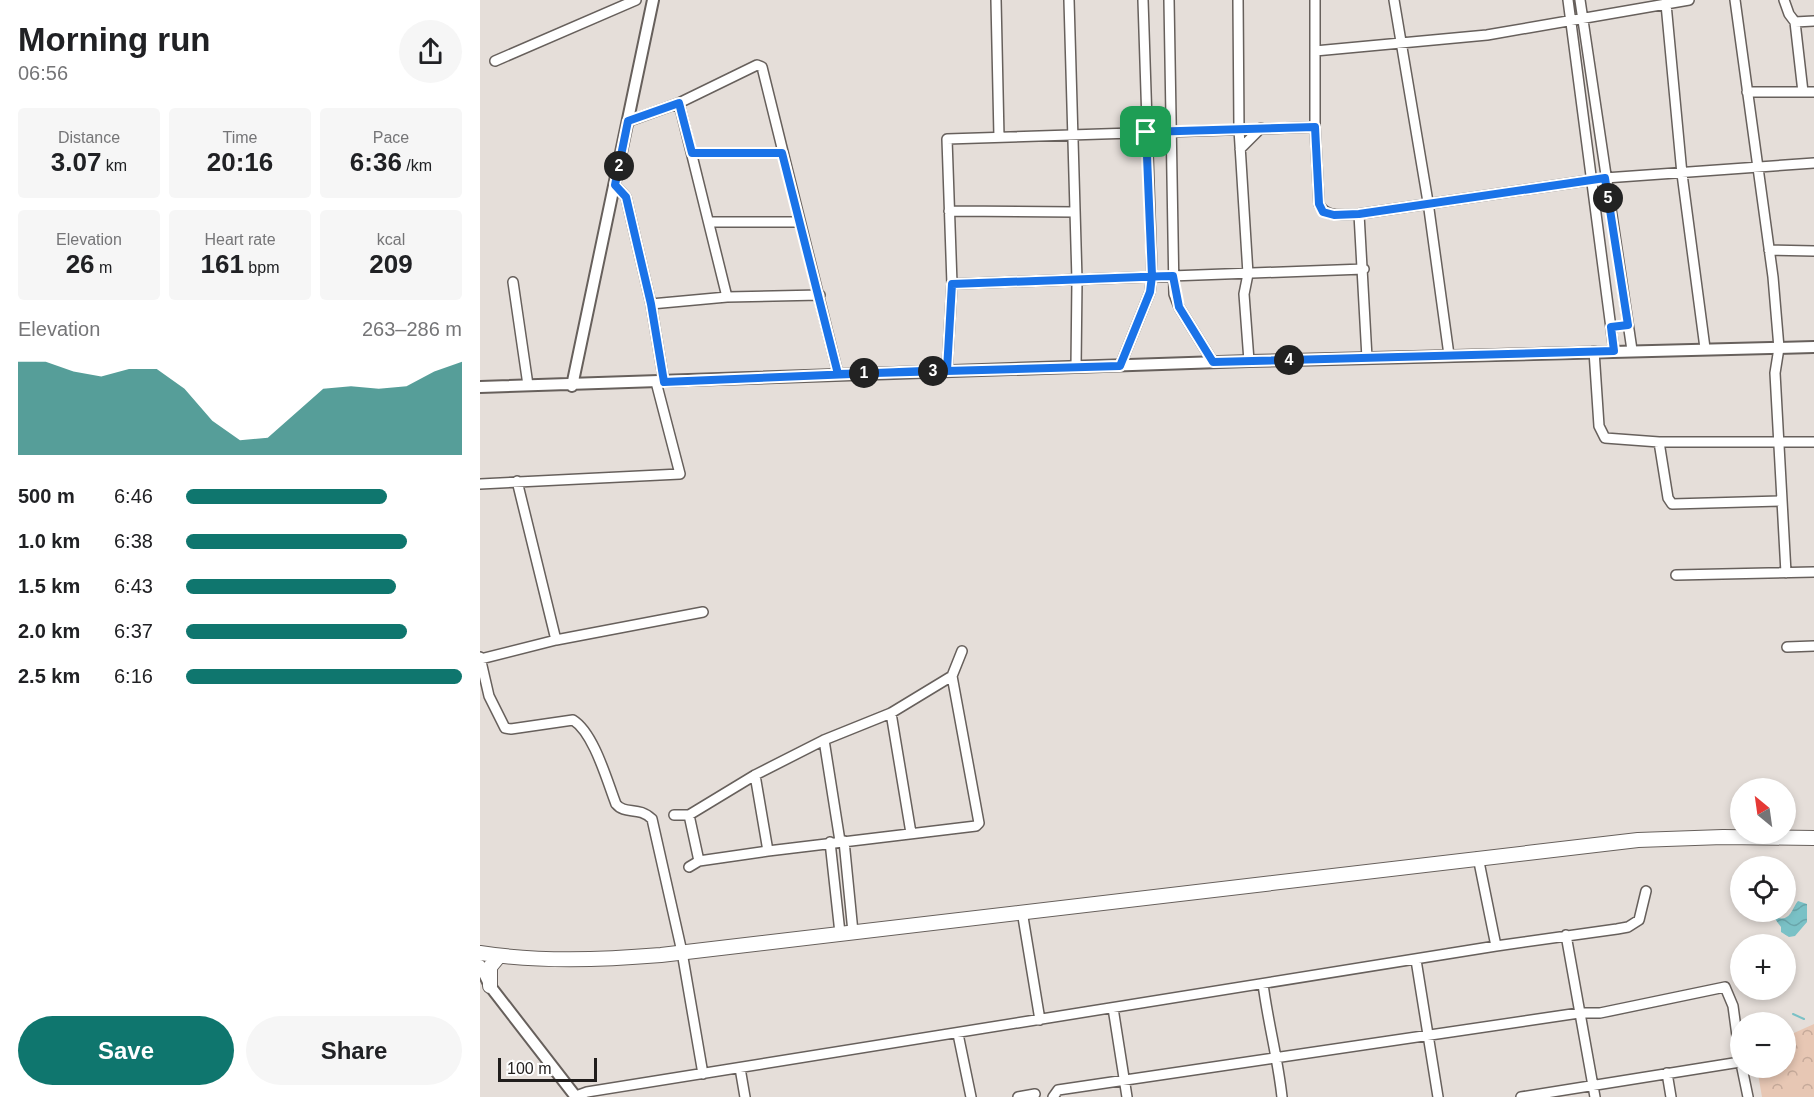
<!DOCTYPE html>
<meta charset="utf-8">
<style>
:root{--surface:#fff;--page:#f6f6f6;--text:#202124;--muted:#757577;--accent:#0f766e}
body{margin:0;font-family:Helvetica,sans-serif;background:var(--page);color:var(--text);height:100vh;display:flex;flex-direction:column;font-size:22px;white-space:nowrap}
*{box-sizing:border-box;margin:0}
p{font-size:20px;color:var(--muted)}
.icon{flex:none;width:33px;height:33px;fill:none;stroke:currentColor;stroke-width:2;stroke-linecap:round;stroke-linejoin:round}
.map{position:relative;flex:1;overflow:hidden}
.sheet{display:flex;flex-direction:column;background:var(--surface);width:480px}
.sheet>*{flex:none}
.needle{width:39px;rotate:331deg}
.fabs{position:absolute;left:1250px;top:778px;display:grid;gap:12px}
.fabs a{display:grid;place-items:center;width:66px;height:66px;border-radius:50%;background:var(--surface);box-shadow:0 3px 9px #0003;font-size:30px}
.scale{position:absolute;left:18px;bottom:15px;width:99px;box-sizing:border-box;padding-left:6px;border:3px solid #201d1c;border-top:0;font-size:16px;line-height:21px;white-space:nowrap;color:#201d1c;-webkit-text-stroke:4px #fff;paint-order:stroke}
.pin{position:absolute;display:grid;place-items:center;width:51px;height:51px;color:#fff;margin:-26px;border-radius:12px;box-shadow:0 3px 9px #0006}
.km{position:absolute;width:30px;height:30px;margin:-15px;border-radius:50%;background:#222;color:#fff;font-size:16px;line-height:30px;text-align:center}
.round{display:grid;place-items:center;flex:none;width:63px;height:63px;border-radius:32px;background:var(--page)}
.overview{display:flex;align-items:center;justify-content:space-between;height:102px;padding:0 18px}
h1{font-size:33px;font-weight:800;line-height:45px}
.stats{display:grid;grid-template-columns:repeat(3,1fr);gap:9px;height:102px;padding:6px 18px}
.stats div{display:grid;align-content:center;border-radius:6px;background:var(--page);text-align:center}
.stats b{font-size:26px;font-weight:800}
.stats small{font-size:16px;font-weight:400}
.stats p{font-size:16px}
.chart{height:168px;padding:12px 18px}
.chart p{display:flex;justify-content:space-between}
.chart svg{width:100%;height:108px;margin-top:6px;fill:var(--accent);opacity:.7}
.cta{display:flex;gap:12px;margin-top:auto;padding:12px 18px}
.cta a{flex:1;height:69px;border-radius:36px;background:var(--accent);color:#fff;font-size:24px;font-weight:800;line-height:69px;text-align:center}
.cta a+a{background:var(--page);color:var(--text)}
ul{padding:0 18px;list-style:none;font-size:20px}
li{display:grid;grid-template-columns:96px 72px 1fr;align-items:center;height:45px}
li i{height:15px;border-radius:8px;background:var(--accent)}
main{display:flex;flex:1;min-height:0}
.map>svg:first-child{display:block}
.forest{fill:url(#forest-crowns)}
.water{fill:url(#water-waves)}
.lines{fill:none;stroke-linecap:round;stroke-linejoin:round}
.stream{stroke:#7ac1c6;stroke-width:2}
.minor-casing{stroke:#67605c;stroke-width:12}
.major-casing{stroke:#67605c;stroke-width:14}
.highway-casing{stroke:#67605c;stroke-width:16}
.minor{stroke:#fff;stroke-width:9}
.major{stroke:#fff;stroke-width:10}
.highway{stroke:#fff;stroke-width:14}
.route-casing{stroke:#fff;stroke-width:12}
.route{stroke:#1a73e8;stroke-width:8}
</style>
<main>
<section class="sheet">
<div class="overview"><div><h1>Morning run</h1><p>06:56</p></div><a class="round"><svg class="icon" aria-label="share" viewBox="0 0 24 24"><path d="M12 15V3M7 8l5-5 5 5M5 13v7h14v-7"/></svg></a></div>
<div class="stats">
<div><p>Distance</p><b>3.07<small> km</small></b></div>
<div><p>Time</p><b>20:16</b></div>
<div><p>Pace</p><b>6:36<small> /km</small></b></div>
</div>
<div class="stats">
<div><p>Elevation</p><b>26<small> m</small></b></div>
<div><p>Heart rate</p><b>161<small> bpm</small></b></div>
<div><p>kcal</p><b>209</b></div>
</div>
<div class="chart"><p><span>Elevation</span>263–286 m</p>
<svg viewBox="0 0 160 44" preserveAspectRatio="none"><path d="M0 44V6L10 6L20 10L30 12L40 9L50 9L60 17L70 30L80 38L90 37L100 27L110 17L120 16L130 17L140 16L150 10L160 6V44z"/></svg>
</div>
<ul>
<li><b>500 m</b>6:46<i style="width:73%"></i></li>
<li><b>1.0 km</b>6:38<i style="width:80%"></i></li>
<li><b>1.5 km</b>6:43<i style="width:76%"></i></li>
<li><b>2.0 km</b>6:37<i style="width:80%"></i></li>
<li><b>2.5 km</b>6:16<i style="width:100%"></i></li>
</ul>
<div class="cta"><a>Save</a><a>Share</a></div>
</section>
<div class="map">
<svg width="1334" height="1097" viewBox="0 0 1334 1097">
<defs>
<pattern id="forest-crowns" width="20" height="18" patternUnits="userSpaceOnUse" patternTransform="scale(1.5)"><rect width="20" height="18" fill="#e7c7b4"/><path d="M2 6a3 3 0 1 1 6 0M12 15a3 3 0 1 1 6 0" fill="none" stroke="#c6aa9a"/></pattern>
<pattern id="water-waves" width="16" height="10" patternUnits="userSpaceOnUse" patternTransform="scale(1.5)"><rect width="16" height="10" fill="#7ac1c6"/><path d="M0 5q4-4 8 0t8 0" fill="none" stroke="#69a5aa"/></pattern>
</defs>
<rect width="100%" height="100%" fill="#e5ded9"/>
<path class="forest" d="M 1334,1024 L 1334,1097 L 1282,1097 L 1277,1068 L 1305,1068 L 1305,1037 Z"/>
<path class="water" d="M 1318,901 L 1327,904 L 1327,922 L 1315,936 L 1309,937 L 1301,932 L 1301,927 L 1290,912 L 1296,912 L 1298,918 C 1311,921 1312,908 1318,901 Z"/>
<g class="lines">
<path class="stream" d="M 1313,1014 L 1324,1019"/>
<defs>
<path id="minor" d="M 516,0 L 519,137
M 589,0 L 597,280 L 596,367
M 689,0 L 694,294 L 699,307 L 733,362
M 758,0 L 759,129 L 768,274 L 764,294 L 769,361
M 835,0 L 835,127 L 839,204 C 846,219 865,214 879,214 L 1125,178 L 1334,163
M 914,0 L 948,202 L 969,355
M 1088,0 L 1134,351
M 1100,0 L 1152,350
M 1255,0 L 1293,277 L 1299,348 L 1295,373 L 1306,573
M 1304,0 L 1309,14 L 1315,22 L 1334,21
M 1186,4 L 1202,174 L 1225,348
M 1315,22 L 1323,92
M 835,51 L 1007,35 L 1209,0
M 15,61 L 156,0
M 1267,92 L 1334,92
M 199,103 L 247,297
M 149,121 L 199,103 L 277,65 L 282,67 L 358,374
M 760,149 L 781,128
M 212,153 L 302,153
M 135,185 L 146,197 L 171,304 L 184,382
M 469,211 L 595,212
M 879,214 L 887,358
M 229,222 L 320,222
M 1289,250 L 1334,251
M 33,282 L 48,385
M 472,284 L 884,269
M 171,304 L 247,297 L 340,295
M 1114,351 L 1119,426 L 1125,438 L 1179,442 L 1334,442
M 640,366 L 670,292 L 672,276 L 663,0
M 467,370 L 472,284 L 467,139 L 835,127
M 1179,442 L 1188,498 L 1192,504 L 1302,501
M 0,484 L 200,474 L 176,382
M 1196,575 L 1334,572
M 76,640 L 223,612
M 1307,647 L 1334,646
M 0,657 L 9,696 L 25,728 L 31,729 L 93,720 C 114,733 127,781 136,804 C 145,815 159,806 172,819 L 202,952 L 223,1074
M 1,659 L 76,640 L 37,481
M 411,713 L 431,833
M 344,740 L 360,841
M 275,775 L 288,851
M 194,815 L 209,815 L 275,775 L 344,740 L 411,713 L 472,676 L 482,651
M 209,815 L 219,861
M 364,841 L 373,932
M 350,842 L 360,933
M 998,857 L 1016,946
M 209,867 L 219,861 L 288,851 L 496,826 L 499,823 L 472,676
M 542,911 L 560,1020
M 1086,935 L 1115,1097
M 936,960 L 958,1097
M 783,984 C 788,1023 798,1059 802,1097
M 633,1008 L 647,1097
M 478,1034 L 491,1097
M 260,1068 L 265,1097
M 1262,1068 L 1268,1097
M 1187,1073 L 1191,1097
M 96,1096 L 107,1092 L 1016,946 L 1137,929 L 1148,927 L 1159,920 L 1166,891
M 538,1097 L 555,1094
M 573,1097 L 578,1090 L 1099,1013 L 1120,1013 L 1245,987 L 1253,1006 L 1260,1058
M 1041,1097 L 1260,1062"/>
<path id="major" d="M 92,386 L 173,0
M 0,387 L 769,361 L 1334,347
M 0,965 L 10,986 L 96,1097"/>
<path id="highway" d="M 0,953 C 60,962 120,960 181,955 L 1158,840 L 1243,837 L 1334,838
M 10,986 L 10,967 L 19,956"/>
</defs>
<use href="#minor" class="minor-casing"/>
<use href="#major" class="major-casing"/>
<use href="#highway" class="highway-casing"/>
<use href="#minor" class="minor"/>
<use href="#major" class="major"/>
<use href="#highway" class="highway"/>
</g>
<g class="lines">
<defs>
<path id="route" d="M 666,132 L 672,276 L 670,292 L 640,366 L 358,374 L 302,153 L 212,153 L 199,103 L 148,121 L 135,185 L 146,197 L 171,304 L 184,382 L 467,370 L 472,284 C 545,282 619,278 693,276 L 699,307 L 733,362 L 1134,351 L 1131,327 L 1148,325 L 1125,178 L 879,214 L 854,215 L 843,212 L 839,204 L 835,127 L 666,132"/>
</defs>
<use href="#route" class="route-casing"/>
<use href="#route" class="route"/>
</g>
</svg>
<div class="fabs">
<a><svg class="needle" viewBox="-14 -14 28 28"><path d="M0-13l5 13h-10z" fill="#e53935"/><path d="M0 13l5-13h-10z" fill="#757577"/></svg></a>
<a><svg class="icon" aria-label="locate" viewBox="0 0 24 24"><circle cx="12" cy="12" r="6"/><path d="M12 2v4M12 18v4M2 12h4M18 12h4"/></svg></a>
<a>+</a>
<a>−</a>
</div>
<div class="scale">100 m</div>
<div class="pin" style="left:666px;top:132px;background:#1e9e55"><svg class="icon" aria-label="arrive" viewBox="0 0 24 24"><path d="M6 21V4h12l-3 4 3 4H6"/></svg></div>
<b class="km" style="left:384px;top:373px">1</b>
<b class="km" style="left:139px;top:166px">2</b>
<b class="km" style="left:453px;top:371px">3</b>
<b class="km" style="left:809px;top:360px">4</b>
<b class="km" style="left:1128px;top:198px">5</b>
</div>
</main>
